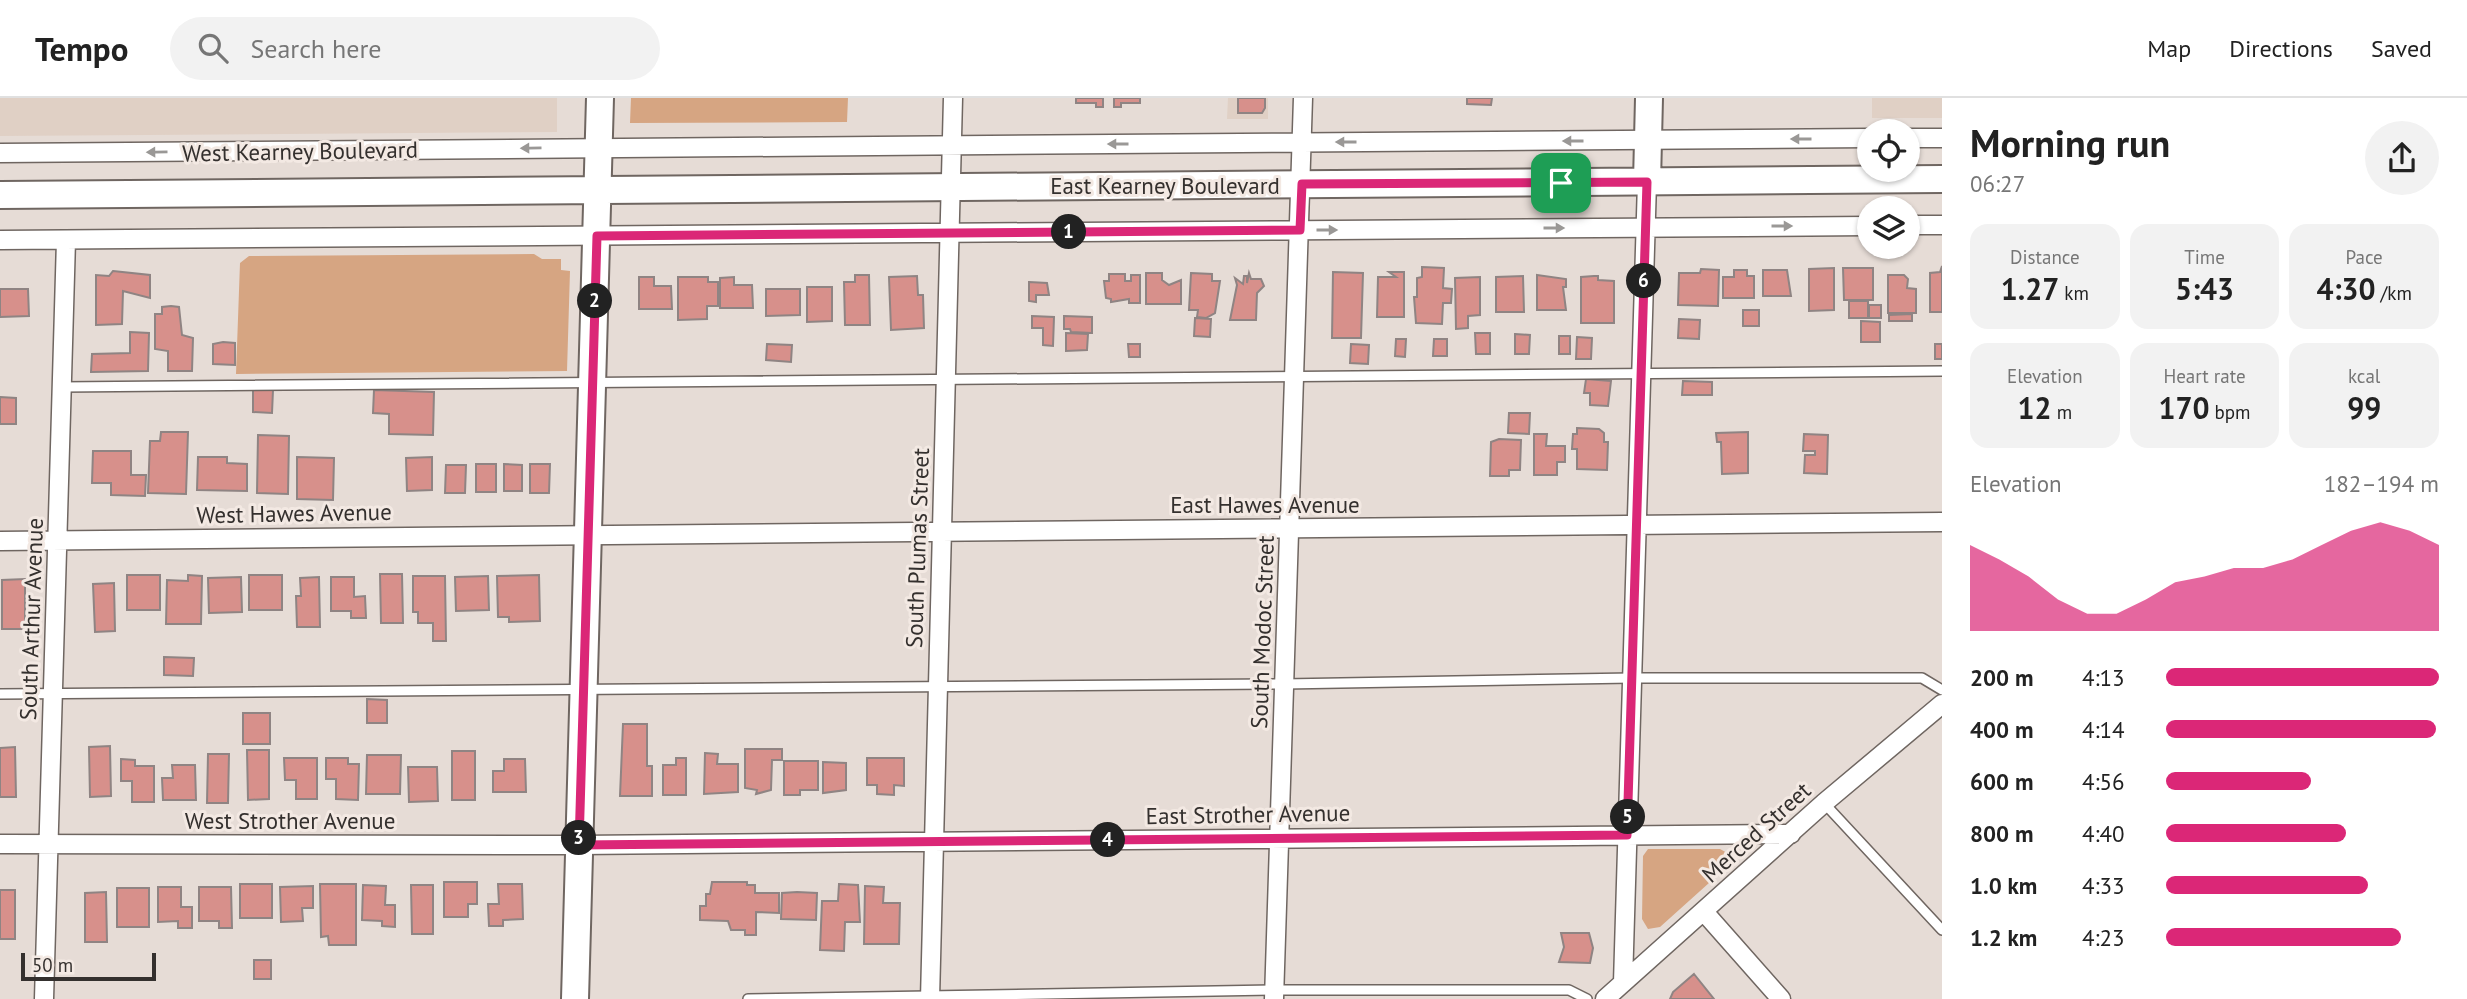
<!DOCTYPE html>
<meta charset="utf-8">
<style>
:root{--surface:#fff;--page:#f2f2f2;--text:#222;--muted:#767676;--line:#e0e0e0;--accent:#db2777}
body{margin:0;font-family:"PT Sans",sans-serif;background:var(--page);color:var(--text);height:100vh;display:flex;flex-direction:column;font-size:26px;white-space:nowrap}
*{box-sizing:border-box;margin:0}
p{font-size:23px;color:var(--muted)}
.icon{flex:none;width:38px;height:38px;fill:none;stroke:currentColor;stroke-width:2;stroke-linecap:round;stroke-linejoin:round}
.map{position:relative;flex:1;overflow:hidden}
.sheet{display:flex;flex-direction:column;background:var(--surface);width:525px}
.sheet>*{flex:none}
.buttons{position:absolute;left:1857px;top:21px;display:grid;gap:14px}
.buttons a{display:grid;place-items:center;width:63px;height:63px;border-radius:50%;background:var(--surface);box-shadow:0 2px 5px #0004;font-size:35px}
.scale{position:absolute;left:21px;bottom:18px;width:135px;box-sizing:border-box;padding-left:7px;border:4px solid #34302e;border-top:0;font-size:19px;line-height:24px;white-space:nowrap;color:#34302e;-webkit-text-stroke:5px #f3e9e3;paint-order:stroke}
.pin{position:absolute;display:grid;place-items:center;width:60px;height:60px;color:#fff;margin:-30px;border-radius:14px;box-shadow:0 4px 10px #0006}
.km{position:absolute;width:35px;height:35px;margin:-18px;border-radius:50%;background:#222;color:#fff;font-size:19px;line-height:35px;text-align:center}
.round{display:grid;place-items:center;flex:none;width:74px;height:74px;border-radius:37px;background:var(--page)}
.headline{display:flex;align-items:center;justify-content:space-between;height:119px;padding:0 28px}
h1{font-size:38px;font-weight:700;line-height:52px}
.stats{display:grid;grid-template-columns:repeat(3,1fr);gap:10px;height:119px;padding:7px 28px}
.stats div{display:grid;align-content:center;border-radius:18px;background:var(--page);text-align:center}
.stats b{font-size:30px;font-weight:700}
.stats small{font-size:19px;font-weight:400}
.stats p{font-size:19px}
.chart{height:196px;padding:14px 28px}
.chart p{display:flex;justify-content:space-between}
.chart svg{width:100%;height:126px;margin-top:7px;fill:var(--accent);opacity:.7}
ul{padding:0 28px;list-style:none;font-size:23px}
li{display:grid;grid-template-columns:112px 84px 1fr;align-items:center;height:52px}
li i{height:18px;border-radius:9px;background:var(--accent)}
header{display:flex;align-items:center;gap:42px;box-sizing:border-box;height:98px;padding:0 35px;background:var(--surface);border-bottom:2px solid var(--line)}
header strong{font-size:33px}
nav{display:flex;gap:38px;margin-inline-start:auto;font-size:24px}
.search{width:490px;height:63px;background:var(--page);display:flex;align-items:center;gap:18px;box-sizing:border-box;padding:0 24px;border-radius:38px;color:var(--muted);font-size:26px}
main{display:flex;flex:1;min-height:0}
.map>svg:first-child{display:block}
.built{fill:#e0d0c5}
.green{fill:#d6a582}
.building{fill:#d7908b;stroke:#8f8483;stroke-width:2}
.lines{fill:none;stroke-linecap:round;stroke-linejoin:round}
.lane-casing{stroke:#6f6661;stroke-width:12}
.street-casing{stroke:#6f6661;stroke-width:21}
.secondary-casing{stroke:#6f6661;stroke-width:30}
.lane{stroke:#fff;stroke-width:9}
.street{stroke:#fff;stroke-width:18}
.secondary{stroke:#fff;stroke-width:26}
.oneway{fill:#9a9896}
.route-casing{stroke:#fff;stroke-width:14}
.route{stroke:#db2777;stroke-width:9}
.labels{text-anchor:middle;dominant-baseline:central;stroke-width:6;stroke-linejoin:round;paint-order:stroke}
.street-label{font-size:23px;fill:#34302e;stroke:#f3e9e3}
</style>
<header>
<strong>Tempo</strong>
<div class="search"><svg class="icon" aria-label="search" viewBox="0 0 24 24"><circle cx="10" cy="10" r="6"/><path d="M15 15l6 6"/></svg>Search here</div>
<nav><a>Map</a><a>Directions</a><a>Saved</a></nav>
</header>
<main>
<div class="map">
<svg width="1942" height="901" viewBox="0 0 1942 901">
<rect width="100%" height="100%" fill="#e6dcd6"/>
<path class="built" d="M 0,0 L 557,0 L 557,34 L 0,38 Z
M 1228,0 L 1268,0 L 1268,21 L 1227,21 Z
M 1872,0 L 1942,0 L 1942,20 L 1872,20 Z"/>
<path class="green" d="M 631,0 L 848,0 L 847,24 L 630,25 Z
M 534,156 L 542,161 L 561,161 L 561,172 L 570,173 L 567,273 L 236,276 L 240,165 L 249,158 Z
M 1648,751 L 1720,751 L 1729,756 L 1729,767 L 1660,829 L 1648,831 L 1642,821 L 1643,758 Z"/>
<path class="building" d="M 1076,0 L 1103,0 L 1103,9 L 1096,9 L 1096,5 L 1076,5 Z
M 1114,0 L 1140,0 L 1140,5 L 1121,5 L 1121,9 L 1114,9 Z
M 1238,0 L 1265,0 L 1265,10 L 1262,15 L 1238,15 Z
M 1467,0 L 1492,0 L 1491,7 L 1467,6 Z
M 1942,168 L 1942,214 L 1930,214 L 1930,175 L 1940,174 Z
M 1422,169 L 1444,170 L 1443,190 L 1452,191 L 1451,205 L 1443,205 L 1442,226 L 1416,225 L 1414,199 L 1417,199 L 1417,180 L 1422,179 Z
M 1834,170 L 1834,212 L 1809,213 L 1809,171 Z
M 1843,170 L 1873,170 L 1873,202 L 1844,202 Z
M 1701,171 L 1719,172 L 1718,208 L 1678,207 L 1679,175 L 1700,175 Z
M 1734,172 L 1747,172 L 1747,178 L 1754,178 L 1754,200 L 1723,200 L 1723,179 L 1734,179 Z
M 1763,172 L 1787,172 L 1791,198 L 1763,198 Z
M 113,173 L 150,177 L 150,200 L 123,193 L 122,226 L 96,227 L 96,177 L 109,178 Z
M 1333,174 L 1363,175 L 1361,240 L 1332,240 Z
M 1389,174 L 1404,174 L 1404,219 L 1377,219 L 1378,179 L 1396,179 Z
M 1146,175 L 1162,175 L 1162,182 L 1169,187 L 1181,182 L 1181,206 L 1146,206 Z
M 1191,175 L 1212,176 L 1212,183 L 1220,183 L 1215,215 L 1206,220 L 1197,219 L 1198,212 L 1189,212 Z
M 1249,175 L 1251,181 L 1261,181 L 1264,188 L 1257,195 L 1256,222 L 1230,222 L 1237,187 L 1235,180 L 1243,186 L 1244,178 L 1247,178 L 1247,185 Z
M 1109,176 L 1125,176 L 1125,183 L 1131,183 L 1131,177 L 1140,177 L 1140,205 L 1129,205 L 1129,201 L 1111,204 L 1111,201 L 1106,200 L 1104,183 L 1109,183 Z
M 855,177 L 869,177 L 870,227 L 845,227 L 844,184 L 855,184 Z
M 1537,177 L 1566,181 L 1566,189 L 1563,189 L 1566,212 L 1537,212 Z
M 1888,177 L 1904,177 L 1908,181 L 1907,190 L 1916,191 L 1916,215 L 1888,215 Z
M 917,178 L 918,197 L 923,197 L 924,230 L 891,232 L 889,179 Z
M 1523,178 L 1524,214 L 1496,214 L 1496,179 Z
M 1594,178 L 1598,178 L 1598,182 L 1614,183 L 1614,225 L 1581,225 L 1581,179 Z
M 639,179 L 654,179 L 654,188 L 671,188 L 672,211 L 639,211 Z
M 678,179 L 708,179 L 708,184 L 718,184 L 718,208 L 707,208 L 707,221 L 678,222 Z
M 734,179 L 734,187 L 752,187 L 753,210 L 720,210 L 720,180 Z
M 1480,179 L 1480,217 L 1468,218 L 1468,230 L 1456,231 L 1455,180 Z
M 1029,184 L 1047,185 L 1049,197 L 1036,197 L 1036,204 L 1029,203 Z
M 807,189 L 832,189 L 832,223 L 807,224 Z
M 0,191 L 28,191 L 29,218 L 0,219 Z
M 766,191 L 800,191 L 800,217 L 766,218 Z
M 1849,203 L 1868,203 L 1868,220 L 1849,220 Z
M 1869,207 L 1881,207 L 1881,220 L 1869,220 Z
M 171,208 L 179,209 L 182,237 L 193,240 L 192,273 L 168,273 L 168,253 L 155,251 L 155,216 L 162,216 L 162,209 Z
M 1743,212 L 1759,212 L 1759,228 L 1743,228 Z
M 1912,216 L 1912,223 L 1889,223 L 1889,217 Z
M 1032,218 L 1054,219 L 1053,248 L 1043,247 L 1043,230 L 1032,230 Z
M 1064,218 L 1092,219 L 1092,235 L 1071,234 L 1070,231 L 1064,231 Z
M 1195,220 L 1211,221 L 1210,239 L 1194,238 Z
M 1679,221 L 1700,222 L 1699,241 L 1678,240 Z
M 1861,223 L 1880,224 L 1880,244 L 1861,244 Z
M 130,234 L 149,235 L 148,273 L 91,274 L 92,256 L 130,255 Z
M 1066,235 L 1088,236 L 1087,252 L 1066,253 Z
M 1475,235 L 1490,235 L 1490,256 L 1476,256 Z
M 1515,236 L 1530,237 L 1529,256 L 1515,256 Z
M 1559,238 L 1570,238 L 1570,256 L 1559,256 Z
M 1577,239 L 1592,240 L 1591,261 L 1576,261 Z
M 1396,241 L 1406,241 L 1405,259 L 1395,258 Z
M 1434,241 L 1447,241 L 1447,258 L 1433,258 Z
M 223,244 L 235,245 L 235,267 L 213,266 L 213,246 Z
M 767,246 L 792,247 L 791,264 L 766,262 Z
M 1128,246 L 1140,246 L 1140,259 L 1129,259 Z
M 1351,246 L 1369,247 L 1368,266 L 1350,265 Z
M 1935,246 L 1942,246 L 1942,261 L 1935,261 Z
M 1586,281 L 1611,283 L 1608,308 L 1590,307 L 1590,295 L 1584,295 Z
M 1683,283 L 1712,284 L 1712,297 L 1682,297 Z
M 253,292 L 273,292 L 272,315 L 253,314 Z
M 374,292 L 434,294 L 433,337 L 389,336 L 389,316 L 373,315 Z
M 0,299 L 16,300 L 16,326 L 0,326 Z
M 1509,315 L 1530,315 L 1529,336 L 1508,335 Z
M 1577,330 L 1599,331 L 1604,335 L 1604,344 L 1608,344 L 1607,372 L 1577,371 L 1577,351 L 1572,351 L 1573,336 L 1577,336 Z
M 161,334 L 188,334 L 186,396 L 148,395 L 150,343 L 160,343 Z
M 1748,334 L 1748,375 L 1722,376 L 1721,344 L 1717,344 L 1716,335 Z
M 1534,336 L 1547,336 L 1546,348 L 1565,348 L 1565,364 L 1557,364 L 1557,377 L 1534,377 Z
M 1804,336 L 1828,337 L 1827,376 L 1804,375 L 1805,357 L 1815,357 L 1815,353 L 1803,353 Z
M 258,337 L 289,338 L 288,396 L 257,395 Z
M 1499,341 L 1521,342 L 1520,372 L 1509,372 L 1509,378 L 1490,378 L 1491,344 Z
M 93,353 L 131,353 L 131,377 L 146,377 L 145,398 L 111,397 L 111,385 L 92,385 Z
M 198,359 L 227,359 L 227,365 L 247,366 L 247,393 L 197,392 Z
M 297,359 L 334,360 L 333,402 L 297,401 Z
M 432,359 L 432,392 L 407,393 L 406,360 Z
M 476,366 L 496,366 L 496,394 L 476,394 Z
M 504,366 L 522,367 L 522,393 L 504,393 Z
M 530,366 L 550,366 L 549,395 L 530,395 Z
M 446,367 L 466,367 L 465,395 L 445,395 Z
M 380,476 L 402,476 L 403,525 L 381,525 Z
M 127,477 L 160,477 L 160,512 L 127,512 Z
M 188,477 L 202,478 L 201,526 L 166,526 L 167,482 L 188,483 Z
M 249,477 L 282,477 L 282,512 L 249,512 Z
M 539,477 L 540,523 L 509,524 L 509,519 L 498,519 L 497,478 Z
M 413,478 L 445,478 L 446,543 L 433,543 L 433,525 L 418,525 L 418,514 L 413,514 Z
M 488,478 L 489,512 L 456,513 L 455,479 Z
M 241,479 L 242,514 L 209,515 L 208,480 Z
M 319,479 L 320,529 L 297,529 L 296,498 L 301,498 L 300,480 Z
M 331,479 L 354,479 L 354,499 L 365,498 L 366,520 L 351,520 L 351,513 L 331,513 Z
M 25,481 L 25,531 L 2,531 L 2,482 Z
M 114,485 L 115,533 L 95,534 L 93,486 Z
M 164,559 L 194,560 L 193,578 L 164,577 Z
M 367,601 L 387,602 L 387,625 L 367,625 Z
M 243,615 L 270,615 L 270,646 L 243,646 Z
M 623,626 L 647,626 L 647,668 L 652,668 L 652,698 L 620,698 Z
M 110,648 L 111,698 L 90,699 L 89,649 Z
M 15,649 L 16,699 L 0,699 L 0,650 Z
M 745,651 L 782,651 L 782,662 L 772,662 L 771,692 L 756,696 L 757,692 L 745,690 Z
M 247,652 L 269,652 L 269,701 L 248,702 Z
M 452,653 L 475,653 L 475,702 L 452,702 Z
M 705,655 L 718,656 L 717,666 L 738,666 L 738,694 L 704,696 Z
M 208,656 L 229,656 L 228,705 L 207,705 Z
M 367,657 L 401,657 L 400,696 L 366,696 Z
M 284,660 L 317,660 L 317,701 L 296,701 L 296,682 L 285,682 Z
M 326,660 L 348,660 L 348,666 L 359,666 L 358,702 L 336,701 L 336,681 L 326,681 Z
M 676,660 L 686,660 L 686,697 L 663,697 L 663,667 L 676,667 Z
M 867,660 L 904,660 L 904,688 L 894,687 L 894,697 L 877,696 L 877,687 L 867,687 Z
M 121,661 L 135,662 L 135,668 L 154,668 L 154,704 L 132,704 L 132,683 L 121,683 Z
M 504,661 L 525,661 L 526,694 L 493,694 L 493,673 L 504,673 Z
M 784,663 L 818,663 L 818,692 L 800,692 L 800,697 L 784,697 Z
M 823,664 L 846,665 L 846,692 L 823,695 Z
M 172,667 L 195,667 L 196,702 L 163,702 L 162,680 L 173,680 Z
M 408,669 L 437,669 L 438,703 L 409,704 Z
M 444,784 L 477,784 L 477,806 L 468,806 L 468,819 L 444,819 Z
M 712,784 L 747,784 L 747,787 L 755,787 L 755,795 L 779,795 L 779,815 L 756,814 L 756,837 L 745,837 L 745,832 L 731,832 L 728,823 L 700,822 L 700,808 L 706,808 L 706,796 L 710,796 Z
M 240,786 L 272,786 L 272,820 L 240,820 Z
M 320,786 L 356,786 L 356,847 L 329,847 L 328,838 L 321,839 Z
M 498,786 L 522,786 L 523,821 L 503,822 L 503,828 L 489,828 L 488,806 L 499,806 Z
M 839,786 L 858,787 L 860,824 L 845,824 L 844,853 L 820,852 L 822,803 L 838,803 Z
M 363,787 L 386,788 L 385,807 L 395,807 L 395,829 L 382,828 L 382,823 L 362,822 Z
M 411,787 L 433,787 L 433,836 L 412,836 Z
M 313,788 L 313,810 L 302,810 L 303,823 L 281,824 L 280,789 Z
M 865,788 L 884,789 L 883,805 L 900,805 L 899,846 L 864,846 Z
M 158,789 L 181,789 L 181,809 L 192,809 L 192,830 L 178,830 L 178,823 L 158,824 Z
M 199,789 L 231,789 L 232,830 L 219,830 L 219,823 L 199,823 Z
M 117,790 L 149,790 L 149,829 L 117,829 Z
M 0,792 L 15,792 L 15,841 L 0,841 Z
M 106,794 L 107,844 L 85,844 L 85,795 Z
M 797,794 L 817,795 L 816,822 L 781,821 L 782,795 Z
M 1561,835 L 1589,835 L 1593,850 L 1590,865 L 1559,864 L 1564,849 Z
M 254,862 L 271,862 L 271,881 L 254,881 Z
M 1694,876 L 1714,901 L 1670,901 L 1673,894 Z"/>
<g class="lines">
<defs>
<path id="lane" d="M 62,289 L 1942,273
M 0,596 L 1284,586 L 1632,580 L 1922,580 L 1942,592
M 1824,705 L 1942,832
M 748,901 L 1274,892 L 1569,892 L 1587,901"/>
<path id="street" d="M 1908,40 L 1942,40
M 0,55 L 1869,40
M 1908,127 L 1942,127
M 0,142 L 1869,128
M 0,443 L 1942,424
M 0,746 L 579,747 L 1791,736
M 1705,815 L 1781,901
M 1623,885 L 1647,84
M 44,901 L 66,142
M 930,901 L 953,0
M 1274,901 L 1303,0
M 1605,901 L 1824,705 L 1942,606"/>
<path id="secondary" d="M 1647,84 L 1649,0
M 0,97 L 1942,81
M 575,901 L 600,0"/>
</defs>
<use href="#lane" class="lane-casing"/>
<use href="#street" class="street-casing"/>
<use href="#secondary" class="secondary-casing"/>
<use href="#lane" class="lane"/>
<use href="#street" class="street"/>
<use href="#secondary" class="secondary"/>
</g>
<defs><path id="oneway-solid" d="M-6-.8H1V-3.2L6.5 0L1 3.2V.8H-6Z" transform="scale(1.75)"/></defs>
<g class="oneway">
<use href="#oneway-solid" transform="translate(1801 41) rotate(180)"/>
<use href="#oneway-solid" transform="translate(1573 43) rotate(180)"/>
<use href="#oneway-solid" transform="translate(1346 44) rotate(180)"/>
<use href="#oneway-solid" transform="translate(1118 46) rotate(180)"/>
<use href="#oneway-solid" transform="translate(531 50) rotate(179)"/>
<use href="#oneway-solid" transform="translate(157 54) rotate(179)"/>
<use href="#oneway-solid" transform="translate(1782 128)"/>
<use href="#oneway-solid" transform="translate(1554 130)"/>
<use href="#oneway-solid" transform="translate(1327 132)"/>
</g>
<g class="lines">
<defs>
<path id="route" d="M 1647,84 L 1627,737 L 579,747 L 597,138 L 1300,132 L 1302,86 Z"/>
</defs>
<use href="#route" class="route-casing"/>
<use href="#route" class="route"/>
</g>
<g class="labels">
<g class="street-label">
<text transform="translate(300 53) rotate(-1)">West Kearney Boulevard</text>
<text x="1165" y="87">East Kearney Boulevard</text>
<text x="1265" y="406">East Hawes Avenue</text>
<text transform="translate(294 415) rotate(-1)">West Hawes Avenue</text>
<text transform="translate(917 450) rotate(-88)">South Plumas Street</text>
<text transform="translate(31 521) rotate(-88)">South Arthur Avenue</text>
<text transform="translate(1262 534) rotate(-88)">South Modoc Street</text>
<text transform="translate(1248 716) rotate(-1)">East Strother Avenue</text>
<text x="290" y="722">West Strother Avenue</text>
<text transform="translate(1756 734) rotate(-42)">Merced Street</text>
</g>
</g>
</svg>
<div class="buttons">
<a><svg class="icon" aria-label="locate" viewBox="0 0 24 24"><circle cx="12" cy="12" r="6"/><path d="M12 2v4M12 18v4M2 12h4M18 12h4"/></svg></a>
<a><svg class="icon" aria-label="layers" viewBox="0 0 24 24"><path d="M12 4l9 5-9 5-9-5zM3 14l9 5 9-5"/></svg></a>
</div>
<div class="scale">50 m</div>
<div class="pin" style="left:1561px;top:85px;background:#1e9e55"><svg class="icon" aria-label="arrive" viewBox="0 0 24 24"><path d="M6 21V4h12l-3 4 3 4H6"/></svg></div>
<b class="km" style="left:1069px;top:134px">1</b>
<b class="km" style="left:595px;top:203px">2</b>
<b class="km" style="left:579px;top:740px">3</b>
<b class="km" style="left:1108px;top:742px">4</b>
<b class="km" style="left:1628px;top:719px">5</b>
<b class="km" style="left:1644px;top:183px">6</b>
</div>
<section class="sheet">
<div class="headline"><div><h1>Morning run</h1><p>06:27</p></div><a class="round"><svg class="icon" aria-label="share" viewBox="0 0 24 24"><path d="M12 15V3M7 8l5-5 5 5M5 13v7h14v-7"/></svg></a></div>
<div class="stats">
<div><p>Distance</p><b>1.27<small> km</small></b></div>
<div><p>Time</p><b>5:43</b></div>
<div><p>Pace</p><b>4:30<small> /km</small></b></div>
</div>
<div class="stats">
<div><p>Elevation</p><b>12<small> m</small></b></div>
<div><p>Heart rate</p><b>170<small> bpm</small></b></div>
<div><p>kcal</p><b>99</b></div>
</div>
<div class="chart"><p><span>Elevation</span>182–194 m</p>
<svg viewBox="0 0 160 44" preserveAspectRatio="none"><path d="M0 44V14L10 19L20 25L30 33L40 38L50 38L60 33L70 27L80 25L90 22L100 22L110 19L120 14L130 9L140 6L150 9L160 14V44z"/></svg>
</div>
<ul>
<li><b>200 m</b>4:13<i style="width:100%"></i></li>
<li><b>400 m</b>4:14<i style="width:99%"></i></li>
<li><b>600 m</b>4:56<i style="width:53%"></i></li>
<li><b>800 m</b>4:40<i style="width:66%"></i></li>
<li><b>1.0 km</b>4:33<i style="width:74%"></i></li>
<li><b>1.2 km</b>4:23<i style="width:86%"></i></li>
</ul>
</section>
</main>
